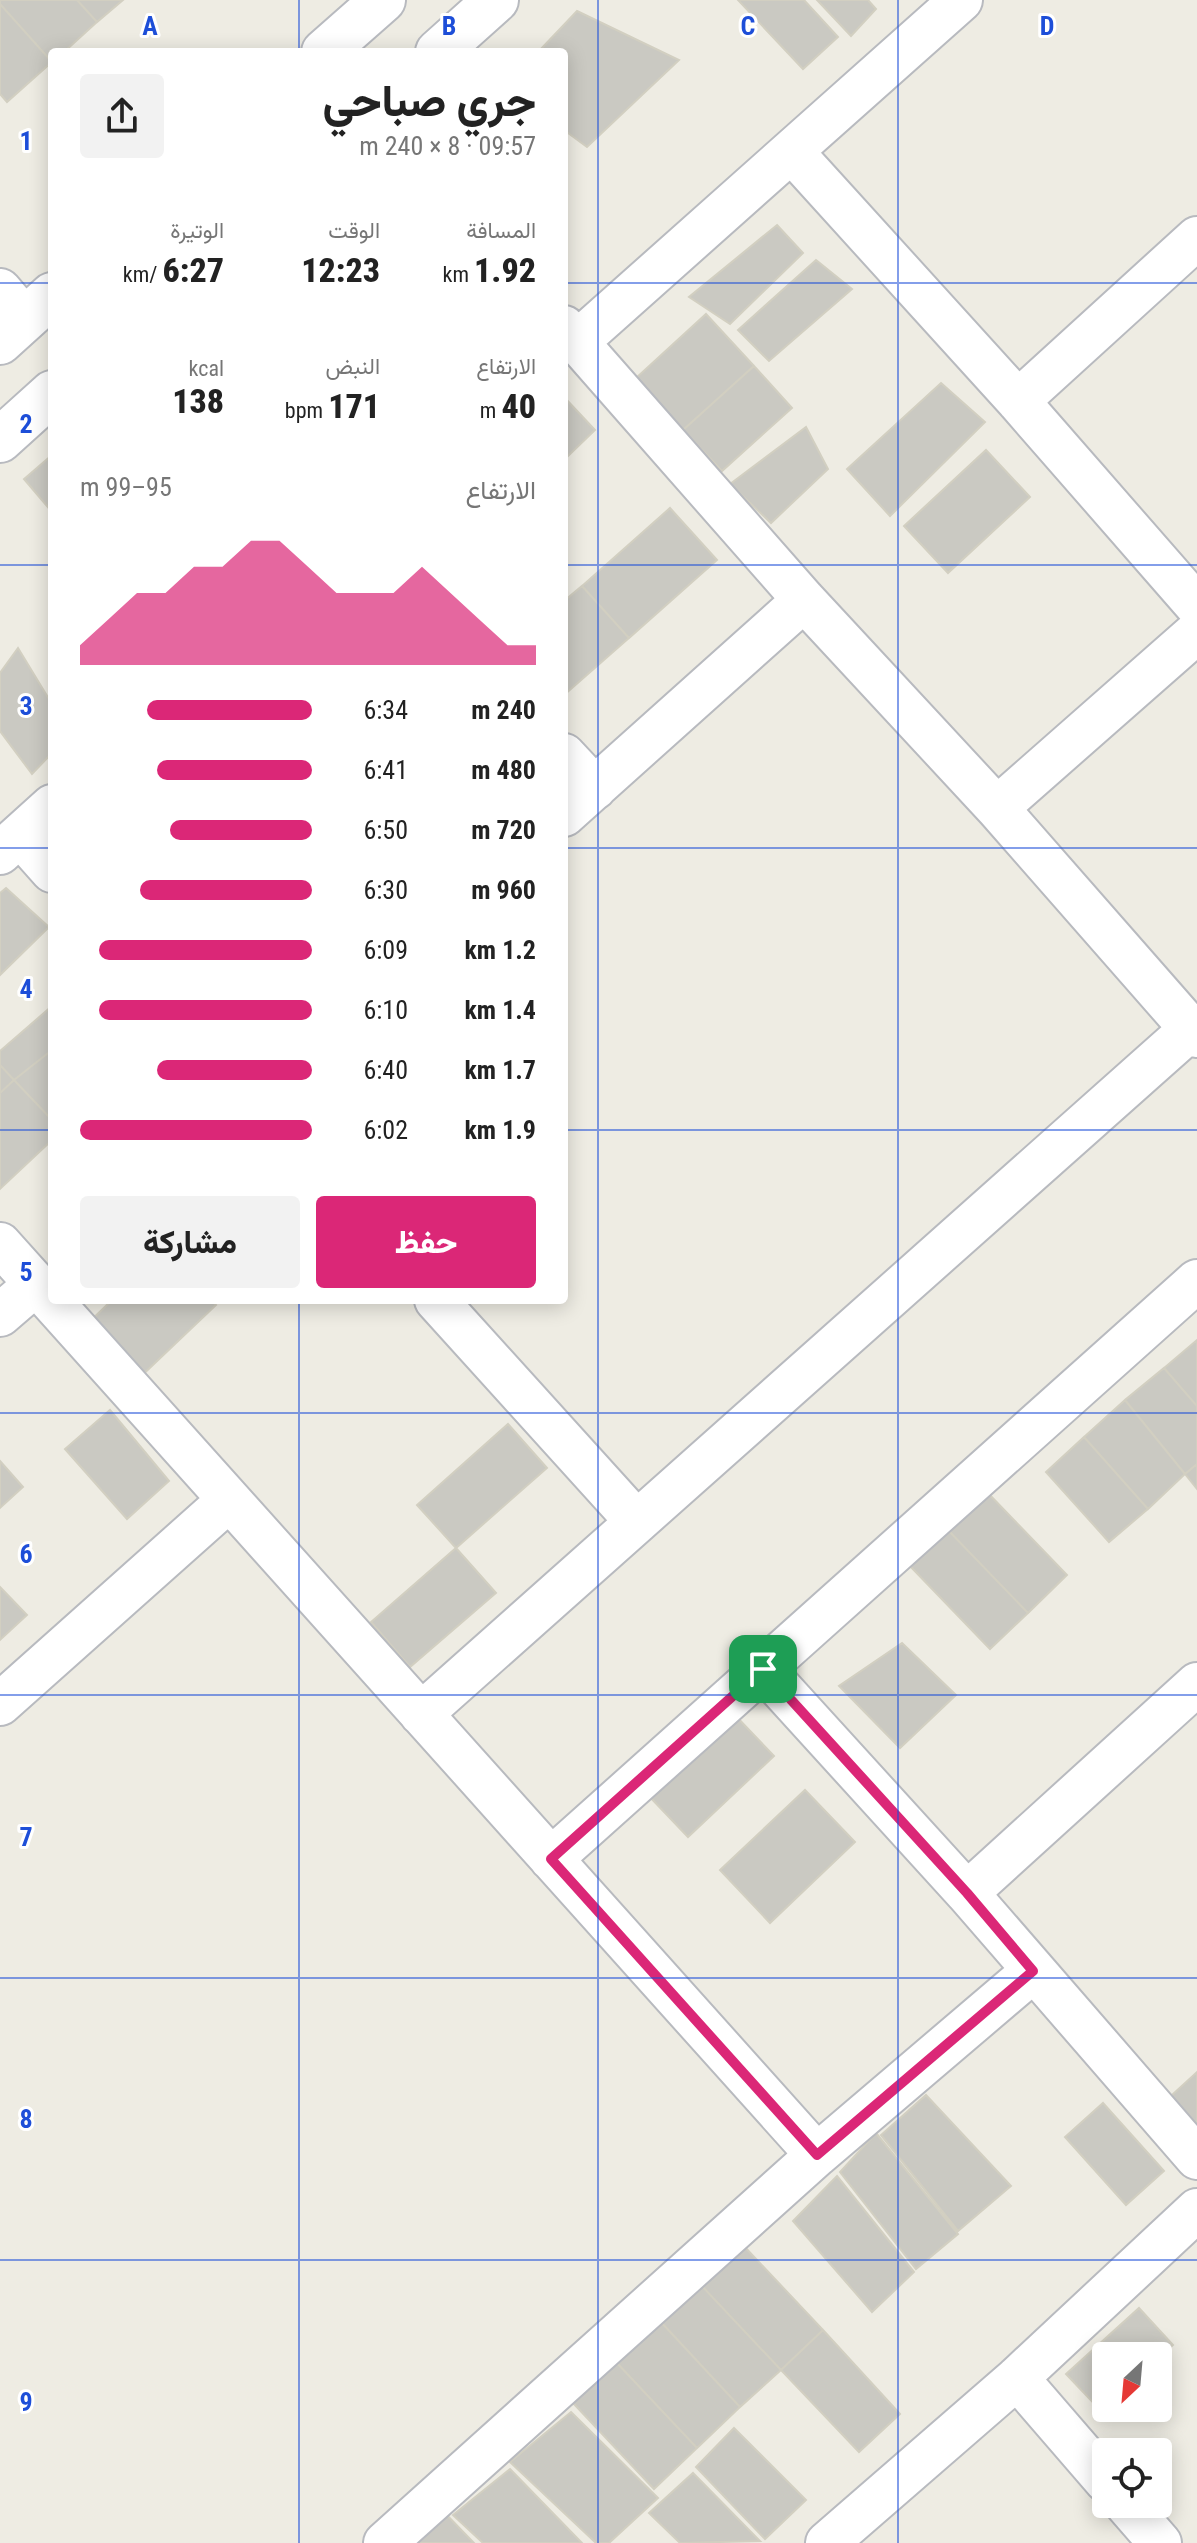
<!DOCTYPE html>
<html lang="ar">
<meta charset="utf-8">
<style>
:root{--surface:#fff;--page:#f2f2f2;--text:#222;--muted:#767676;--accent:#db2777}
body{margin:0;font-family:"Roboto Condensed",Vazirmatn,sans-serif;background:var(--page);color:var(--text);direction:rtl;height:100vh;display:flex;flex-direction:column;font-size:30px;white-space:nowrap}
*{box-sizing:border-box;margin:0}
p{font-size:26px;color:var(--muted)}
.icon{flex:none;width:44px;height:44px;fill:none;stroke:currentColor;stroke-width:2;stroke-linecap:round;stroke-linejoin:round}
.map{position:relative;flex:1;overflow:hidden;direction:ltr}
.drawer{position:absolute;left:48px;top:48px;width:520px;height:1256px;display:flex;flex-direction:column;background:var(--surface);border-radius:8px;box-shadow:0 4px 20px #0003;direction:rtl}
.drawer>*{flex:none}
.needle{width:52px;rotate:206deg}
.buttons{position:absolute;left:1092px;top:2342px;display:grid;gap:16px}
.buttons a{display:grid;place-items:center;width:80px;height:80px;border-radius:8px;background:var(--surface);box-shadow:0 4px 20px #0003;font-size:40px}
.pin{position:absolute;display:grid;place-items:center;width:68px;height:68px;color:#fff;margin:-34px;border-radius:16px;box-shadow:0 4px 12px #0006}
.round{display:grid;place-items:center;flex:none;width:84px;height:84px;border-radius:8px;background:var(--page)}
.headline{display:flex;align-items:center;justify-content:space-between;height:136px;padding:0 32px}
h1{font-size:44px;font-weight:800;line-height:60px}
.metrics{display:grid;grid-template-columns:repeat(3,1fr);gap:12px;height:136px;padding:8px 32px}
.metrics div{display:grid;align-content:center}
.metrics b{font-size:34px;font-weight:800}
.metrics small{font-size:22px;font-weight:400}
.metrics p{font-size:22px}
.chart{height:224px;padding:16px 32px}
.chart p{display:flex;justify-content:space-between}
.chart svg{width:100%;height:144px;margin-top:8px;fill:var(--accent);opacity:.7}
.cta{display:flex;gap:16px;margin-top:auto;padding:16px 32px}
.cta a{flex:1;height:92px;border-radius:8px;background:var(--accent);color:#fff;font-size:32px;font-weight:800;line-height:92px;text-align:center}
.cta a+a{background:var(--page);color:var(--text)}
ul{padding:0 32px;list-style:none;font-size:26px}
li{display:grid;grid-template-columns:128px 96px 1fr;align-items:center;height:60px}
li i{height:20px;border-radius:10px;background:var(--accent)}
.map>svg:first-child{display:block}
.building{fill:#cac9c2;stroke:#d2cfc1;stroke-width:2}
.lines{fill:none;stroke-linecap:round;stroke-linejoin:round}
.minor-casing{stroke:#b8babf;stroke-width:46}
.tertiary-casing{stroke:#b8babf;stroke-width:48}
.minor{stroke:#fff;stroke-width:42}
.tertiary{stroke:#fff;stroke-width:44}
.route-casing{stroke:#fff;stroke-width:16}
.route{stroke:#db2777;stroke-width:10}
.grid{fill:none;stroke:#1d4ed8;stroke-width:2;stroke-opacity:0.55}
.grid-label{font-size:26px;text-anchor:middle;font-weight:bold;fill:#1d4ed8;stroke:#fff;stroke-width:6;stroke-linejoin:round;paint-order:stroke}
</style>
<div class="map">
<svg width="1197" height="2543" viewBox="0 0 1197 2543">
<rect width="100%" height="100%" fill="#eeece3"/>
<path class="building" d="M 0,0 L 77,0 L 97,22 L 64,52 L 52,52 L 52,62 L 0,4 Z
M 77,0 L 123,0 L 97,22 Z
M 738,0 L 804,0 L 838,37 L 803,69 Z
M 817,0 L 868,0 L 876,9 L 851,36 Z
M 0,4 L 52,62 L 7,102 L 0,94 Z
M 577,11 L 679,60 L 587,147 L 564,130 L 564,52 L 538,52 Z
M 777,225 L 803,253 L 730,324 L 689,297 Z
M 816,260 L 852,289 L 769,361 L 738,330 Z
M 706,314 L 754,366 L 683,430 L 636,378 Z
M 754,366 L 792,408 L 722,471 L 683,430 Z
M 941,383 L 985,422 L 890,516 L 847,469 Z
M 564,397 L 595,430 L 564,460 Z
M 806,427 L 828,469 L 771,523 L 730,484 Z
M 986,450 L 1030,497 L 948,573 L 904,526 Z
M 52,455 L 52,512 L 24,479 Z
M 670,508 L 717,560 L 629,638 L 582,586 Z
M 582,586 L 629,638 L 564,695 L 564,601 Z
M 18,648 L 52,704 L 52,753 L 32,774 L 0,731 L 0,673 Z
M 6,888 L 49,927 L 0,975 L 0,893 Z
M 52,1006 L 52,1050 L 14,1080 L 0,1065 L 0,1051 Z
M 52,1050 L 52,1120 L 14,1080 Z
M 0,1065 L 14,1080 L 0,1093 Z
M 14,1080 L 52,1120 L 52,1140 L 0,1189 L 0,1093 Z
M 112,1300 L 211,1300 L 216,1305 L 136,1381 L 84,1327 Z
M 1197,1340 L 1197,1406 L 1164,1368 Z
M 1164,1368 L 1197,1406 L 1197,1464 L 1185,1474 L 1125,1400 Z
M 1125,1400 L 1185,1474 L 1148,1509 L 1084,1437 Z
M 110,1410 L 169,1481 L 127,1519 L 65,1449 Z
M 508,1424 L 547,1468 L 456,1548 L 417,1505 Z
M 1084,1437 L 1148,1509 L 1109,1542 L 1046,1472 Z
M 0,1461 L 23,1487 L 0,1508 Z
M 1197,1464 L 1197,1489 L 1185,1474 Z
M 985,1490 L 1067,1575 L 1028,1613 L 946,1528 Z
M 946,1528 L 1028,1613 L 990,1649 L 908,1564 Z
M 456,1548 L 496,1593 L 410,1667 L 371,1622 Z
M 0,1587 L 27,1615 L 0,1640 Z
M 902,1643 L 956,1695 L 900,1748 L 839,1686 Z
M 732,1712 L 774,1756 L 688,1837 L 646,1793 Z
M 805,1790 L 855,1842 L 770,1923 L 720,1870 Z
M 1197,2072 L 1197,2139 L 1161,2105 Z
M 926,2095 L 1011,2186 L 958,2231 L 881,2135 Z
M 1103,2103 L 1164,2171 L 1126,2205 L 1065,2137 Z
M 876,2133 L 958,2234 L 916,2269 L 840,2172 Z
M 837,2176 L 914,2272 L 872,2312 L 793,2221 Z
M 742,2244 L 823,2330 L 781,2370 L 700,2284 Z
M 700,2284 L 781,2370 L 740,2407 L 660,2321 Z
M 1139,2308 L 1173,2345 L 1158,2359 L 1158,2356 L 1106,2356 L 1106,2407 L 1101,2411 L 1066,2374 Z
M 660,2321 L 740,2407 L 697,2448 L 616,2362 Z
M 823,2330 L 900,2414 L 859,2452 L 781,2370 Z
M 616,2362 L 697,2448 L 654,2489 L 573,2403 Z
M 571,2412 L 658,2498 L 609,2543 L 596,2543 L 510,2462 Z
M 734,2428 L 806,2500 L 765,2539 L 696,2467 Z
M 510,2469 L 582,2543 L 483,2543 L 453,2515 Z
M 693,2473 L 760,2541 L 680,2543 L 649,2513 Z
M 439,2507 L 474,2543 L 402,2543 Z"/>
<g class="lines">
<defs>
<path id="minor" d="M 792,152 L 1018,401 L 1197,606
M 0,290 L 25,319
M 564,327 L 804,600 L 997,808 L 1197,1036
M 577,342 L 961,0
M 1018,401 L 1197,238
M 564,755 L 595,788
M 997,808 L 1197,632
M 564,815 L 804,600
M 20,835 L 52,871
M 0,853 L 52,806
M 0,1244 L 817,2155
M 436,1300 L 637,1522
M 0,1315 L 36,1284
M 763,1669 L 967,1893 L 1197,2158
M 0,1704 L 229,1500
M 421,1714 L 1191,1029
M 551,1859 L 1197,1281
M 967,1893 L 1197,1684
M 1017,2378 L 1106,2481
M 1126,2504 L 1160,2543
M 385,2543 L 817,2155 L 1033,1971
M 827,2543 L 1017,2378 L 1197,2210"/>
<path id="tertiary" d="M 324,52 L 383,0
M 438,52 L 496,0
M 0,342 L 52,295
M 0,440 L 52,393"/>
</defs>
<use href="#minor" class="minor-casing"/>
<use href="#tertiary" class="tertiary-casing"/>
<use href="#minor" class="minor"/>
<use href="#tertiary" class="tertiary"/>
</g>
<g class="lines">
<defs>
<path id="route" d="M 763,1669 L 967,1893 L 1033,1971 L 817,2155 L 551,1859 Z"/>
</defs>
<use href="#route" class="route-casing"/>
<use href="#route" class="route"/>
</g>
<path class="grid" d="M 299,0 L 299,52M 598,0 L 598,2543M 898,0 L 898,2543M 0,283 L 52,283M 564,283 L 1197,283M 0,565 L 52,565M 564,565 L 1197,565M 0,848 L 52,848M 564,848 L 1197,848M 0,1130 L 52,1130M 564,1130 L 1197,1130M 299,1300 L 299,2543M 0,1413 L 1197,1413M 0,1695 L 1197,1695M 0,1978 L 1197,1978M 0,2260 L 1197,2260"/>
<g class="grid-label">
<text x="150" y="35">A</text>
<text x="449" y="35">B</text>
<text x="748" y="35">C</text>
<text x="1047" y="35">D</text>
<text x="26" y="150">1</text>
<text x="26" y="433">2</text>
<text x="26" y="715">3</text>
<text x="26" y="998">4</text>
<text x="26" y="1281">5</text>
<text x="26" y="1563">6</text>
<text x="26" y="1846">7</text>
<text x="26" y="2128">8</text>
<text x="26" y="2411">9</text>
</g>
</svg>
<div class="buttons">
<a><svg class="needle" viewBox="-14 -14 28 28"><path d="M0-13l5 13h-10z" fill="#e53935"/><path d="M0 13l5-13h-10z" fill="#767676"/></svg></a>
<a><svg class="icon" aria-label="locate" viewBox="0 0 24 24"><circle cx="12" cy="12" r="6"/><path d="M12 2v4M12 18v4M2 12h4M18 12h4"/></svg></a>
</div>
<div class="pin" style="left:763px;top:1669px;background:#1e9e55"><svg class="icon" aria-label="arrive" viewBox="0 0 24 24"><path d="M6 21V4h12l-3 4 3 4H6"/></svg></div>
<section class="drawer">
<div class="headline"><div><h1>جري صباحي</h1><p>09:57 · 8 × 240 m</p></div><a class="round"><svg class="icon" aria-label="share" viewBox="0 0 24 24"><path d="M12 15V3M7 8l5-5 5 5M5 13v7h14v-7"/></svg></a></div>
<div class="metrics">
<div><p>المسافة</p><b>1.92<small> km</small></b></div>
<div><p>الوقت</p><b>12:23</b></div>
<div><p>الوتيرة</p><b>6:27<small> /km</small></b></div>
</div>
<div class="metrics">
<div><p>الارتفاع</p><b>40<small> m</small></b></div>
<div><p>النبض</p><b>171<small> bpm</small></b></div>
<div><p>kcal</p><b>138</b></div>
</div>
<div class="chart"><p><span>الارتفاع</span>95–99 m</p>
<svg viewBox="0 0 160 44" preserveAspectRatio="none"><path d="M0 44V38L10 30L20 22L30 22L40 14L50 14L60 6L70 6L80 14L90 22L100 22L110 22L120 14L130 22L140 30L150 38L160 38V44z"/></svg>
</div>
<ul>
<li><b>240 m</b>6:34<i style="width:71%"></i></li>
<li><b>480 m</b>6:41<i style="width:67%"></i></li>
<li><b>720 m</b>6:50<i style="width:61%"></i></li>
<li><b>960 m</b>6:30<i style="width:74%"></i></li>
<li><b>1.2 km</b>6:09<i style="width:92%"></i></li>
<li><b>1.4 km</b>6:10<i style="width:92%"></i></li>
<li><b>1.7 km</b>6:40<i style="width:67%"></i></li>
<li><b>1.9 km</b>6:02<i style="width:100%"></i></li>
</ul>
<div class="cta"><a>حفظ</a><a>مشاركة</a></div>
</section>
</div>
